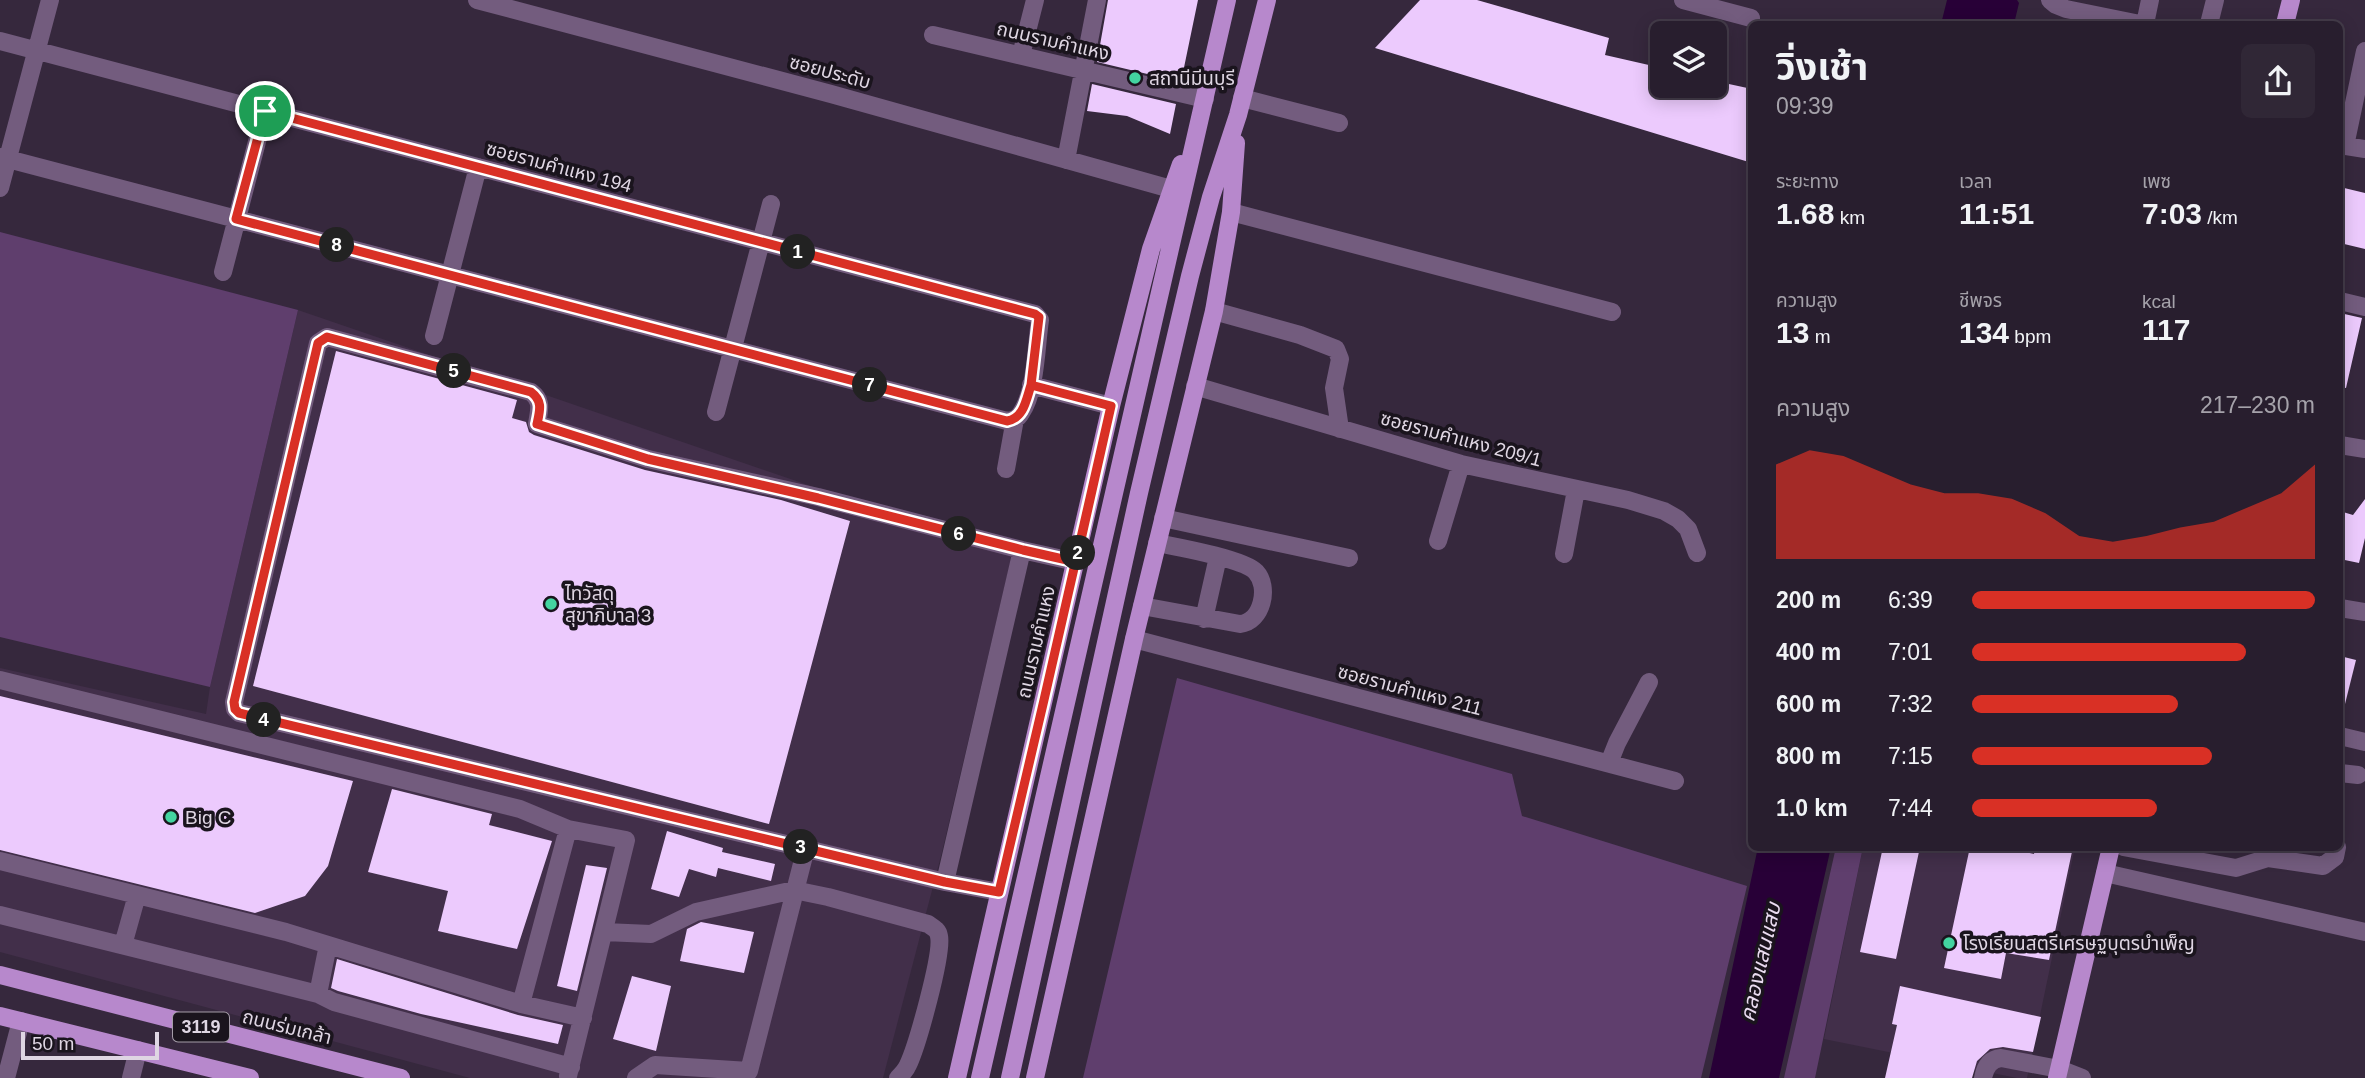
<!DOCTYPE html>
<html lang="th">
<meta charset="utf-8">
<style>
:root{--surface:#281e2e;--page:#302736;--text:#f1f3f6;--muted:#a5a2aa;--line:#443c4a;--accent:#d93025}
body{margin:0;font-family:Helvetica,"Noto Sans Thai",sans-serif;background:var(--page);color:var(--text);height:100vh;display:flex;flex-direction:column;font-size:26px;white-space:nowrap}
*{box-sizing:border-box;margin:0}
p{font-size:23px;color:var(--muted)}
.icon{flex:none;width:38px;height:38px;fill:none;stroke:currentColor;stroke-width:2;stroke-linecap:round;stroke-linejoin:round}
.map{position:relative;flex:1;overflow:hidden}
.side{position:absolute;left:1748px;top:21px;width:595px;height:830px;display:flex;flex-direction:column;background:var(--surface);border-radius:10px;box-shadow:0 4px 18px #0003,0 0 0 2px var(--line)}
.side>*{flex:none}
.fabs{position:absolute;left:1650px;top:21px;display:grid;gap:14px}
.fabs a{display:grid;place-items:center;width:77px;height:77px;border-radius:10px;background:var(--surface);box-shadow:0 4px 18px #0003,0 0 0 2px var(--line);font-size:35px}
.scale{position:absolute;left:21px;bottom:18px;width:138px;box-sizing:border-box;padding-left:7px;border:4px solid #dfd6e3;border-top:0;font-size:19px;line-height:24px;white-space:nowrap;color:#dfd6e3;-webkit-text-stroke:5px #1a141d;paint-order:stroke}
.pin{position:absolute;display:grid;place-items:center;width:60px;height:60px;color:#fff;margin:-30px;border:4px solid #fff;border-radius:50%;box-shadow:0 2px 7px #0007}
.km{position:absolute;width:35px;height:35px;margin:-18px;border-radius:50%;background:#222;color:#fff;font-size:19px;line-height:35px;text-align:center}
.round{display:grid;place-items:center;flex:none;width:74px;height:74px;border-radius:10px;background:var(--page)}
.overview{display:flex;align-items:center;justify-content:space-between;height:119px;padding:0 28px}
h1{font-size:38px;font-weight:700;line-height:52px}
.stats{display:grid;grid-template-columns:repeat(3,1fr);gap:10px;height:119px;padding:7px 28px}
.stats div{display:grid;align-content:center}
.stats b{font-size:30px;font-weight:700}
.stats small{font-size:19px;font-weight:400}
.stats p{font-size:19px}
.chart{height:196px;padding:14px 28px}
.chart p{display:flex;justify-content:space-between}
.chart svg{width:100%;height:126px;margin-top:7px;fill:var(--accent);opacity:.7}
ul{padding:0 28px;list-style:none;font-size:23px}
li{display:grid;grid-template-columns:112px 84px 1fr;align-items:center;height:52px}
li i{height:18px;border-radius:9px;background:var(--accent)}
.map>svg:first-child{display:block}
.built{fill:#422f4a}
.green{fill:#5f3e6d}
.water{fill:#280037}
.building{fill:#eccafd}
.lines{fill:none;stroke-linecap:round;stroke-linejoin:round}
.minor{stroke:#735c7e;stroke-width:18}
.major{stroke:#b788cc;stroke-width:18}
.route-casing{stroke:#fff;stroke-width:14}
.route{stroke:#d93025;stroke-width:9}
.poi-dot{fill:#43d4a0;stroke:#1a141d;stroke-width:2.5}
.labels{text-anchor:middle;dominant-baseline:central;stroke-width:7;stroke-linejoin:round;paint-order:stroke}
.shield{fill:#1a141d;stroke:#a49ca8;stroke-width:2}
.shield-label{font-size:18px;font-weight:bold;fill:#dfd6e3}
.street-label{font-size:19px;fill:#dfd6e3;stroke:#1a141d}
.poi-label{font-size:19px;fill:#dfd6e3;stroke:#1a141d;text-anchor:start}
.water-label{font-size:21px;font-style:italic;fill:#eadcf1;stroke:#1a141d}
</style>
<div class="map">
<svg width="2365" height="1078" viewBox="0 0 2365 1078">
<rect width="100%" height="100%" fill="#36283d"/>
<path class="built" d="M 298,310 L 1012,555 L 942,852 L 883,1078 L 470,1078 L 0,952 L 0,668 L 206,714 L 210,687 Z
M 1863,847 L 2075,847 L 2027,1078 L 2017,1078 L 1824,1039 Z"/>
<path class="green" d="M 0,232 L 298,310 L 210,687 L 0,637 Z
M 1177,678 L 1512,774 L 1522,816 L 1747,886 L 1701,1078 L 1083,1078 Z
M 1836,847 L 1863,847 L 1815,1078 L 1784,1078 Z"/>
<path class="water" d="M 1947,0 L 2017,0 L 2019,3 L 2014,24 L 1941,24 Z
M 1758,847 L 1831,847 L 1779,1078 L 1709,1078 Z"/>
<path class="building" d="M 1108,0 L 1198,0 L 1181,82 L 1097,62 Z
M 1420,0 L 1477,0 L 1609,38 L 1605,55 L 1662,68 L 1662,86 L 1715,86 L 1715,81 L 1752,89 L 1752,163 L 1375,48 Z
M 1092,84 L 1176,104 L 1170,134 L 1127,116 L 1087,111 Z
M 2340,187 L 2365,193 L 2365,249 L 2340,243 Z
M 2340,313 L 2362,318 L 2346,388 L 2340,387 Z
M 336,351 L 517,400 L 512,418 L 526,422 L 529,432 L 534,435 L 645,470 L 781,500 L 850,521 L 769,824 L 253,686 Z
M 2365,499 L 2365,538 L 2359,563 L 2340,559 L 2340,526 L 2343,512 L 2353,515 Z
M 2340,656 L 2356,660 L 2345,704 L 2340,703 Z
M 0,696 L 353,781 L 328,866 L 305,896 L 255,913 L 0,850 Z
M 392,789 L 492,814 L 489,825 L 552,841 L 517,949 L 438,931 L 448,891 L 368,872 Z
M 667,831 L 723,848 L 722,852 L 775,864 L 771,881 L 718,868 L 716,877 L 689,869 L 679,897 L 651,889 Z
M 1883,847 L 1920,847 L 1896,959 L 1860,952 Z
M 1970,847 L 2003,847 L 2034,854 L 2035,847 L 2073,847 L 2049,960 L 2006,953 L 2001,979 L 1944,968 Z
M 586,865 L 607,868 L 577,991 L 557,986 Z
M 701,922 L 754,932 L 744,973 L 680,961 L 687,929 Z
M 337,959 L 518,1015 L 563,1025 L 558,1044 L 421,1014 L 338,991 L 331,988 Z
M 632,976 L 671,986 L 656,1051 L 613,1039 Z
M 1900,986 L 2041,1017 L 2033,1052 L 2003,1047 L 1990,1049 L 1977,1061 L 1972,1078 L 1885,1078 L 1897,1025 L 1892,1024 Z"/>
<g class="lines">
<path class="minor" d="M 477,0 L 831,94 L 1171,189
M 1683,0 L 1751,18
M 2050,0 L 2056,5 L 2066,9 L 2140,24
M 2145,24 L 2150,0
M 2209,24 L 2215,0
M 933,35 L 1205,99
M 0,41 L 1035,314 L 1040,320 C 1036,347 1036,391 1021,413 C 1018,419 1013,420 1007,421 L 0,157
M 1021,55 L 1035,0
M 1242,98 L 1339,123
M 2340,145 L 2365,149
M 2345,146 L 2365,51
M 1066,160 L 1097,0
M 0,188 L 50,0
M 1231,212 L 1612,312
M 223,272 L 265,111
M 2340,301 L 2365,307
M 1214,311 L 1300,335 L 1336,349 L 1340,359 L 1334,388 L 1340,429
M 434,336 L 478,167
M 1031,385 L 1111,406
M 1195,386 L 1461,464 L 1628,500 L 1664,511 L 1678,519 L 1688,529 L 1697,553
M 716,412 L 771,204
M 2340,445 L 2365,449
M 1006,469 L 1015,419
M 1163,518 L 1349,558
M 1438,541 L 1461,464
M 1564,554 L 1576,490
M 1142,606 L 1240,624 C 1262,622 1270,587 1256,572 C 1244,559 1177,547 1157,543
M 2340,608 L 2365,612
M 1204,619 L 1218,557
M 1134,639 L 1675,781
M 0,680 L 520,809 L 568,829
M 2340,736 L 2365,742
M 1609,763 L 1617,743 L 1649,682
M 2340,773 L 2358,775
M 2123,847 L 2236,868 L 2268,858 L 2323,866 L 2335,857 L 2337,847
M 0,861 L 286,932 L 521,1004 L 583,1018
M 2105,873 L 2365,932
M 945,882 L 1022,550
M 999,892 L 945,882 L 239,713 L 235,709 L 234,702 L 318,343 L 327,337 L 531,392 C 543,401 539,410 537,424 L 648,459 L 818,497 L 1022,550 L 1076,562
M 0,915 L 318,994 L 334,1002 L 571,1067
M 604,932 L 651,934 L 696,912 L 794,890 L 828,897 L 928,924 C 934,928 938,930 939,936 C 943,954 917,1046 908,1065 C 906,1070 902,1074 898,1078
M 123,945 L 137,895
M 318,994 L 328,945
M 521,1004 L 568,829 L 626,840 L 568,1076
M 6,1078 L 21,1021
M 131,1078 L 138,1050
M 636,1078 L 655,1065 L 749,1071
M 744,1078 L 749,1071 L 806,848
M 1983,1078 C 1985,1067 1990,1059 2001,1058 L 2059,1069 L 2082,1078"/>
<path class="major" d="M 2285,24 L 2291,0
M 0,975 L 401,1078
M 0,1016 L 250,1078
M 957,1078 L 1111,406 L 1151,249 L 1181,164
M 980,1078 L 1227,0
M 1010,1078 L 1139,493 L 1190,276 L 1211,197 L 1238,115 L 1267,0
M 1035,1078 L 1134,639 L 1214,311 L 1231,212 L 1236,143
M 2057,1078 L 2111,847"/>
</g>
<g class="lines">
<defs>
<path id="route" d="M 265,111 L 1035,314 L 1039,317 L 1031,385 L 1111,406 C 1075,569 1037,730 999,892 L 945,882 L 239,713 L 235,709 L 234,702 L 318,343 L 327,337 L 531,392 C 543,401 540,410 537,424 L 648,459 L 818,498 L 1023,550 L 1076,562 L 1111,406 L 1031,385 C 1026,400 1024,418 1007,421 L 236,219 L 265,111"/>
</defs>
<use href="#route" class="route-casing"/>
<use href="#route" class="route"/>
</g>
<g class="poi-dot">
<circle cx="1135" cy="78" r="7"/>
<circle cx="551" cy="604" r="7"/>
<circle cx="171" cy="817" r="7"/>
<circle cx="1949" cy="943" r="7"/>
</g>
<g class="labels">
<rect class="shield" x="173" y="1012.5" width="56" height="29" rx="5"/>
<g class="shield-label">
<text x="201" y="1027">3119</text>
</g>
<g class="street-label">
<text transform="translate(1053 41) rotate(13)">ถนนรามคำแหง</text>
<text transform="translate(830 72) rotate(15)">ซอยประดับ</text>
<text transform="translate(559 167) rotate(15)">ซอยรามคำแหง 194</text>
<text transform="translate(1461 439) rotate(15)">ซอยรามคำแหง 209/1</text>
<text transform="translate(1036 642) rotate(-77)">ถนนรามคำแหง</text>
<text transform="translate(1410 690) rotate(15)">ซอยรามคำแหง 211</text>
<text transform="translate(287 1027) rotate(14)">ถนนร่มเกล้า</text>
</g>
<g class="poi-label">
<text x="1149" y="78">สถานีมีนบุรี</text>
<text x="565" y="593">ไทวัสดุ<tspan x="565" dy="22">สุขาภิบาล 3</tspan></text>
<text x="185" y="817">Big C</text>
<text x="1963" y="943">โรงเรียนสตรีเศรษฐบุตรบำเพ็ญ</text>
</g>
<g class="water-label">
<text transform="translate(1760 962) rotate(-77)">คลองแสนแสบ</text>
</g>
</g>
</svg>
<div class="fabs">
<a><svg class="icon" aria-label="layers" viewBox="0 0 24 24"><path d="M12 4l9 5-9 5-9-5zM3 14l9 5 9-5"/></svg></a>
</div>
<div class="scale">50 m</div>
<div class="pin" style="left:265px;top:111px;background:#1e9e55"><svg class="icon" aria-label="arrive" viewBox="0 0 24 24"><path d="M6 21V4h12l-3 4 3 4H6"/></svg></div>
<b class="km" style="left:798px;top:252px">1</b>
<b class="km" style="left:1078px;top:553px">2</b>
<b class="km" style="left:801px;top:847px">3</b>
<b class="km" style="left:264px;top:720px">4</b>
<b class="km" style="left:454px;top:371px">5</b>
<b class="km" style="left:959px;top:534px">6</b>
<b class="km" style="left:870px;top:385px">7</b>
<b class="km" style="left:337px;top:245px">8</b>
<section class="side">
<div class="overview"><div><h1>วิ่งเช้า</h1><p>09:39</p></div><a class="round"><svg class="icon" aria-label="share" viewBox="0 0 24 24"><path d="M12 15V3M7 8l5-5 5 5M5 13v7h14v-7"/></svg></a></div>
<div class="stats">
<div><p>ระยะทาง</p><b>1.68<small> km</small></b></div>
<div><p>เวลา</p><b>11:51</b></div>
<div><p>เพซ</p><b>7:03<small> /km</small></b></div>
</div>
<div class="stats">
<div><p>ความสูง</p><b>13<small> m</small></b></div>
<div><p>ชีพจร</p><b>134<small> bpm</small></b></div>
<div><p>kcal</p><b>117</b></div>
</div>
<div class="chart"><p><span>ความสูง</span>217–230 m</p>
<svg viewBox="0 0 160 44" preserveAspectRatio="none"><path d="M0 44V11L10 6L20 8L30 13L40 18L50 21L60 21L70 23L80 28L90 36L100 38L110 36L120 33L130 31L140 26L150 21L160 11V44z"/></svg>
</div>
<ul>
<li><b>200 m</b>6:39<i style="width:100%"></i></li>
<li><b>400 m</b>7:01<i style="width:80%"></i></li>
<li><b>600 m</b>7:32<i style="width:60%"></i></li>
<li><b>800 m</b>7:15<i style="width:70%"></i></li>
<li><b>1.0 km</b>7:44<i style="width:54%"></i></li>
</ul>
</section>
</div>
